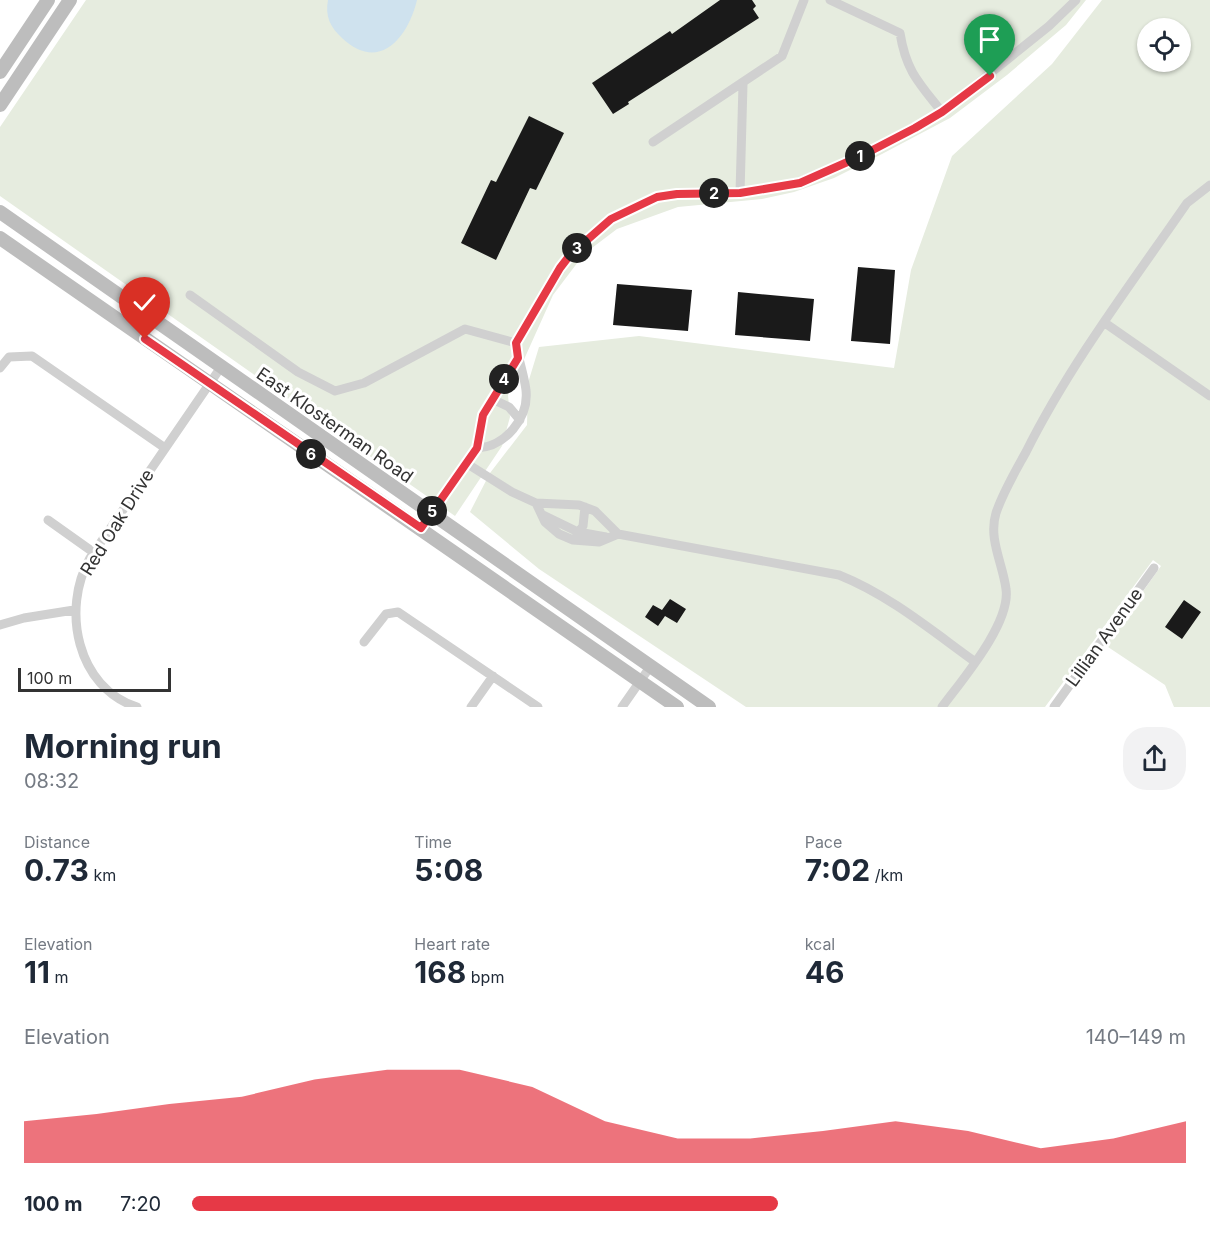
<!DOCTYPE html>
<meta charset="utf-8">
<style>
:root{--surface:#fff;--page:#f2f2f3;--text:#1f2937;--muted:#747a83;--accent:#e63946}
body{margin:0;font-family:Inter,sans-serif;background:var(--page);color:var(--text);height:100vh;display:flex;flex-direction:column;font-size:22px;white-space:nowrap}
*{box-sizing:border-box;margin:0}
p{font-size:20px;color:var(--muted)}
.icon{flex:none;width:33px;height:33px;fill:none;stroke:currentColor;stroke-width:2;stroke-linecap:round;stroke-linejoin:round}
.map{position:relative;height:707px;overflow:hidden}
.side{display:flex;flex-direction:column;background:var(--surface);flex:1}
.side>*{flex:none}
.fabs{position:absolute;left:1137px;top:18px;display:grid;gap:12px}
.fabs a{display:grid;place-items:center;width:54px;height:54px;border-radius:50%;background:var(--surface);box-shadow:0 2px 4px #0004;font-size:30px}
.scale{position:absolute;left:18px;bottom:15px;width:153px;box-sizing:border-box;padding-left:6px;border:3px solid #333;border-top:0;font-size:16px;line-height:21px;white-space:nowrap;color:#333;-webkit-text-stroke:4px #fff;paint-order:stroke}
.pin{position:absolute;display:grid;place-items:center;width:51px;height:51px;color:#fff;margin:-62px -26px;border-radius:50% 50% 50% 0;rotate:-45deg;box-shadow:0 0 6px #0007}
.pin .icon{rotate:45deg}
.km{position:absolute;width:30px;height:30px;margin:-15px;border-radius:50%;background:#222;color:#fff;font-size:16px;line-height:30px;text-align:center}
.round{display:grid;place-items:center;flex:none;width:63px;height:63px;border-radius:24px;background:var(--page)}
.summary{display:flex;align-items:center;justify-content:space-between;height:102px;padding:0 24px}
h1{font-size:33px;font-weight:700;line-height:45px}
.figures{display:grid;grid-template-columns:repeat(3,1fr);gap:9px;height:102px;padding:6px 24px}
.figures div{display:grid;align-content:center}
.figures b{font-size:30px;font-weight:700}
.figures small{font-size:16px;font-weight:400}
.figures p{font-size:16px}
.chart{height:168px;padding:12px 24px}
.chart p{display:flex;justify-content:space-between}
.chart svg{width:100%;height:108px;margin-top:6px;fill:var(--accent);opacity:.7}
ul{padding:0 24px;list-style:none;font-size:20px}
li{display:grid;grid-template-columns:96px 72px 1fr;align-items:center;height:45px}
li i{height:15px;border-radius:8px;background:var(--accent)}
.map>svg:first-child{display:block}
.green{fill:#e6ecdf;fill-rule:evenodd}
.water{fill:#cfe2ee}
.building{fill:#1a1a1a}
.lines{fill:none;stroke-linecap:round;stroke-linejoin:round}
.street{stroke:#d0d0d0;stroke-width:9}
.secondary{stroke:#bdbdbd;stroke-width:14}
.route-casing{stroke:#fff;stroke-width:12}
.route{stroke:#e63946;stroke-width:8}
.labels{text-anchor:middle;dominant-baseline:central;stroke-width:6;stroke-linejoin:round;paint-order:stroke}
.street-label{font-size:18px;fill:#333;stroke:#fff}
</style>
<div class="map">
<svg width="1210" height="707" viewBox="0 0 1210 707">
<rect width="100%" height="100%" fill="#fff"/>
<path class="green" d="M 86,0 L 1086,0 L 1066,25 L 1007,75 L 950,118 L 882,154 L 834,178 L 794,192 L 762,199 L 678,207 L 617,229 L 584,254 L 553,295 L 508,395 L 510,417 L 502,446 L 455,516 L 0,196 L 0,127 Z
M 1102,0 L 1210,0 L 1210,707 L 1174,707 L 1165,685 L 1105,645 L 1161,566 L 1153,560 L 1045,707 L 746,707 L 539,569 L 470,512 L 490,473 L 527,425 L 528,383 L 539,347 L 639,336 L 894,368 L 911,270 L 952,156 L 1052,64 ZM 1148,28 L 1180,28 L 1180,62 L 1148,62 Z"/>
<path class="water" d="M 328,0 L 417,0 C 408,38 379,73 342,38 C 330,27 325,16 328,0 Z"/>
<path class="building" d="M 720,0 L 752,0 L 756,6 L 753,9 L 759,18 L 628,102 L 629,104 L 613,114 L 592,83 L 670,31 L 672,34 Z
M 529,116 L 564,133 L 536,190 L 530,188 L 496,260 L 461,243 L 491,180 L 496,182 Z
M 858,267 L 895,270 L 890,344 L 851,341 Z
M 617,284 L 692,290 L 688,331 L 613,325 Z
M 738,292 L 814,299 L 810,341 L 735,335 Z
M 670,599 L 686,609 L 677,623 L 665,616 L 658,626 L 645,617 L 653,605 L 662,610 Z
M 1184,600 L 1201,612 L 1182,639 L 1165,627 Z"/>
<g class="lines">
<path class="street" d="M 830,0 L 900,33 C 906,71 919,83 942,112
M 653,142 L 782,56 L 804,0
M 740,193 L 743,84
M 190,295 L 298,372 L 335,391 L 364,383 L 465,329 L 516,343
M 1105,323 L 1210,396
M 0,368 L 9,357 L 32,356 L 165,448
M 492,399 L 509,407 L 520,420
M 477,448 C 505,447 529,418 526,390 C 524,374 518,359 516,343 L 570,255 L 611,219 L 656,197 L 677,194 L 740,193 L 792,185 L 861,156 L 942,112 L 1049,26 L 1076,0
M 466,463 L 512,492 L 536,503 L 579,505 L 595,511 L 618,534
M 536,503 L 545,522 L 559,534 L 573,540 L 599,542 L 618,534 L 839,575 C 889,595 931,630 974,661
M 543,515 L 578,532 L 606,537
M 48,520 L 93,552
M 421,528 L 477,448 L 483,415 L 518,359
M 576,536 L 583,526 L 585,507
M 0,625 L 24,618 L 74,610
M 364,642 L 386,614 L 398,612 L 538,707
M 137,707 C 77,688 61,609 90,558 L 221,367
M 471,707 L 493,676
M 622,707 L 650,667
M 942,707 C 962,680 1011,623 1006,589 C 1003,564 988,539 996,513 C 1003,492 1015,472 1026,452 C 1070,364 1131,284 1187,203 L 1210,185
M 1054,707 L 1154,568"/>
<path class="secondary" d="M 0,72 L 48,0
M 0,105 L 70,0
M 0,212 L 709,707
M 0,238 L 677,707"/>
</g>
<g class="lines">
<defs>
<path id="route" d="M 145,339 L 421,528 L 477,448 L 483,415 L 518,358 L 516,343 L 560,268 L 570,255 L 611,219 L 657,197 L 677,194 L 740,193 L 800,183 L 861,156 L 915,128 L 942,112 L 990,76"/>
</defs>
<use href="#route" class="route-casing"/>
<use href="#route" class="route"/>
</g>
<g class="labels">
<g class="street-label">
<text transform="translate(335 425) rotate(35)">East Klosterman Road</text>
<text transform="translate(117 522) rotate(-58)">Red Oak Drive</text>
<text transform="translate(1104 637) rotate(-54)">Lillian Avenue</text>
</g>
</g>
</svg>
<div class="fabs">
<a><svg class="icon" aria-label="locate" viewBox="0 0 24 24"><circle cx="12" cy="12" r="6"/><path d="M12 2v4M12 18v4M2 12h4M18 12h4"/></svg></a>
</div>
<div class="scale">100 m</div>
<div class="pin" style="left:990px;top:76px;background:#1e9e55"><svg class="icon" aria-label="arrive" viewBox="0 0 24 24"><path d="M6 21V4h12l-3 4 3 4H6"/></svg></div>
<div class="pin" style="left:145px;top:339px;background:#d93025"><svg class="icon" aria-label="check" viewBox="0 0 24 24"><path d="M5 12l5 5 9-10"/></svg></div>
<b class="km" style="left:860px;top:156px">1</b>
<b class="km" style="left:714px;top:193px">2</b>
<b class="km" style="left:577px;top:248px">3</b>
<b class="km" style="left:504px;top:379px">4</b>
<b class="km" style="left:432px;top:511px">5</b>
<b class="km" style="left:311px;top:454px">6</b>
</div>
<section class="side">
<div class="summary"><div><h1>Morning run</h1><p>08:32</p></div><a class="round"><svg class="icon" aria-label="share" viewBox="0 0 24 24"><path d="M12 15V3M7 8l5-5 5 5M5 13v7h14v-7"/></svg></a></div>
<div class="figures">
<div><p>Distance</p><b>0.73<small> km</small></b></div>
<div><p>Time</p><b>5:08</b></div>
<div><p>Pace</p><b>7:02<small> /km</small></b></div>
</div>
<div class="figures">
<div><p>Elevation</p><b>11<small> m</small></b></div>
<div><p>Heart rate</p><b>168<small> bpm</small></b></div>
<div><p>kcal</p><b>46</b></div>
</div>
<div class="chart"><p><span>Elevation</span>140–149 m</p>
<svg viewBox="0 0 160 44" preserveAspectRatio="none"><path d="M0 44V27L10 24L20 20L30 17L40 10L50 6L60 6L70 13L80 27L90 34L100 34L110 31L120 27L130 31L140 38L150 34L160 27V44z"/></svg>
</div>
<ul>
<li><b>100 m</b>7:20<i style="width:59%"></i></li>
</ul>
</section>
